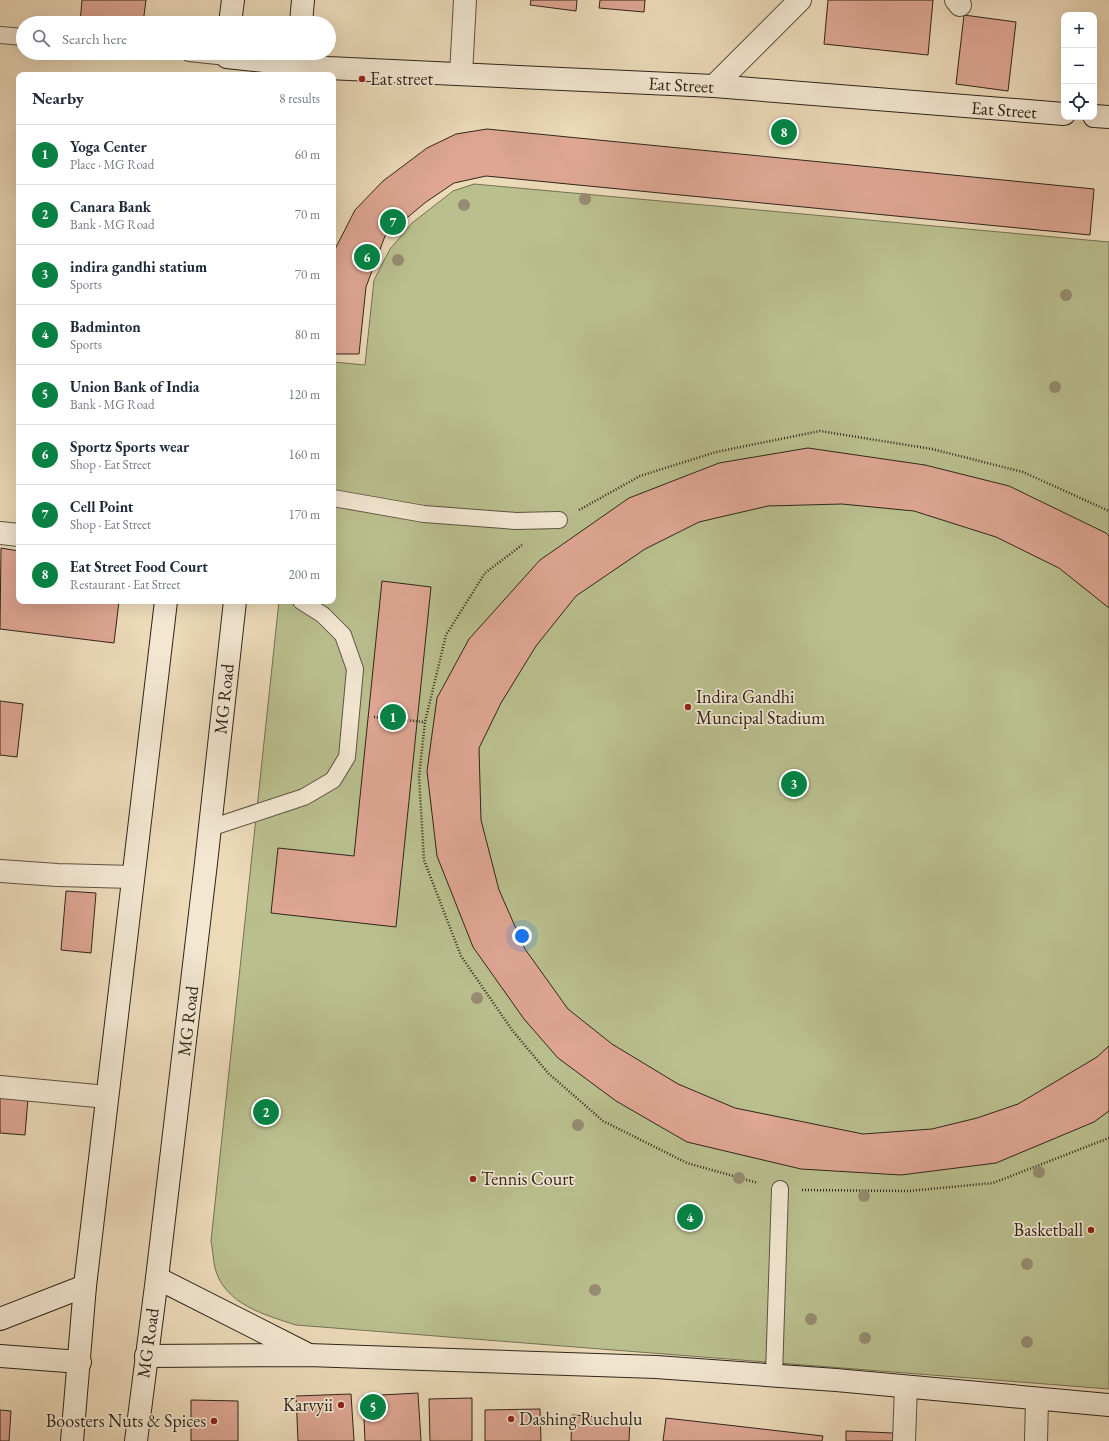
<!DOCTYPE html>
<html lang="en">
<head>
<meta charset="utf-8">
<style>
	body { margin:0; font-family:"EB Garamond",serif; background:#f2f2f3; color:#1f2937 }
	.controls { position:absolute; right:12px; top:12px; display:grid; overflow:hidden; border-radius:8px; box-shadow:0 4px 16px #0002 }
	.controls button { width:36px; height:36px; display:grid; place-items:center; padding:0; border:0; border-bottom:1px solid #e0e1e3; background:#fff; color:#1f2937; font:20px sans-serif }
	.you { position:absolute; left:522px; top:936px; width:14px; height:14px; margin:-10px; border:3px solid #fff; border-radius:50%; background:#1a73e8; box-shadow:0 0 0 6px #1a73e833 }
	.badge { display:grid; place-items:center; width:26px; height:26px; border-radius:50%; background:#0b8043; color:#fff; font-size:13px; font-weight:700 }
	.pin { position:absolute; translate:-50% -50%; border:2px solid #fff; box-shadow:0 1px 4px #0006 }
	.list { margin:0; padding:0; list-style:none }
	h2 { display:flex; justify-content:space-between; align-items:center; height:52px; margin:0; padding:0 16px; font-size:17px }
	h2 small { font-size:13px; font-weight:400; color:#747a83 }
	.list li { display:grid; grid-template-columns:26px 1fr auto; gap:12px; align-items:center; box-sizing:border-box; height:60px; padding:0 16px; border-top:1px solid #e0e1e3 }
	.list b { display:block; font-size:15px; white-space:nowrap }
	.list p { margin:0; font-size:13px; white-space:nowrap; color:#747a83 }
	.list em { font-size:13px; font-style:normal; color:#747a83 }
	.icon { flex:none; width:22px; height:22px; fill:none; stroke:currentColor; stroke-width:2; stroke-linecap:round; stroke-linejoin:round }
	.map { position:relative; flex:none; width:1109px; height:1441px; overflow:hidden }
	.search { position:absolute; background:#fff; box-shadow:0 4px 16px #0002; left:16px; top:16px; width:320px; height:44px; display:flex; align-items:center; gap:10px; box-sizing:border-box; padding:0 14px; border-radius:22px; color:#747a83; font-size:15px }
	.panel { position:absolute; background:#fff; box-shadow:0 4px 16px #0002; left:16px; top:72px; width:320px; height:532px; border-radius:8px }
	.map>svg:first-child { display:block }
</style>
</head>
<body>
<div class="map">
<svg width="1109" height="1441" viewBox="0 0 1109 1441">
	<rect width="100%" height="100%" fill="#ecdab9"/>
	<filter id="stains"><feTurbulence type="fractalNoise" baseFrequency=".005" numOctaves="4"/><feColorMatrix values="0 0 0 0 .2 0 0 0 0 .09 0 0 0 0 .02 0 0 0 .5 -.17"/></filter>
	<radialGradient id="worn" r=".72"><stop offset=".6" stop-color="#630" stop-opacity="0"/><stop offset="1" stop-color="#630" stop-opacity=".3"/></radialGradient>
	<path fill="#babf8e" stroke="#747254" d="M 474,184 L 1109,242 L 1109,1389 L 296,1325 C 265,1315 224,1304 215,1268 C 213,1260 213,1250 211,1241 L 279,601 L 333,601 L 333,362 L 365,365 L 374,280 L 390,249 L 412,223 L 453,191 Z"/>
	<g fill="#dea693" stroke="#2f261b">
		<polygon points="82,0 146,0 143,23 80,23"/>
		<polygon points="531,0 577,0 576,11 530,5"/>
		<polygon points="600,0 645,0 644,12 599,8"/>
		<polygon points="828,0 933,0 928,55 824,44"/>
		<polygon points="964,15 1016,22 1008,91 956,84"/>
		<polygon points="487,129 1094,189 1090,235 486,176 454,183 426,202 385,236 366,287 359,354 333,354 333,253 355,210 383,181 427,148 456,134"/>
		<polygon points="808,448 925,465 1009,486 1106,533 1109,536 1109,608 1059,568 996,537 914,511 842,504 768,506 699,522 645,549 576,596 536,646 501,703 479,748 481,820 499,890 525,949 568,1009 612,1044 678,1084 735,1108 863,1134 932,1129 977,1118 1018,1104 1097,1057 1109,1046 1109,1111 1094,1122 996,1163 901,1175 801,1169 687,1142 616,1101 558,1058 524,1019 473,947 437,856 427,771 437,698 469,639 540,560 629,498 719,463"/>
		<polygon points="1,548 19,551 19,601 119,601 114,643 0,629"/>
		<polygon points="382,581 431,587 396,927 271,913 278,848 354,856"/>
		<polygon points="0,701 23,704 17,757 0,755"/>
		<polygon points="66,891 96,893 91,953 61,950"/>
		<polygon points="0,1095 28,1098 25,1135 0,1133"/>
		<polygon points="418,1393 421,1441 365,1441 363,1396"/>
		<polygon points="351,1394 354,1441 298,1441 296,1396"/>
		<polygon points="472,1398 472,1441 430,1441 429,1399"/>
		<polygon points="191,1400 238,1401 238,1441 191,1441"/>
		<polygon points="540,1409 541,1441 485,1441 485,1410"/>
		<polygon points="0,1410 11,1411 9,1441 0,1441"/>
		<polygon points="572,1415 630,1419 629,1441 571,1441"/>
		<polygon points="666,1418 823,1436 822,1441 663,1441"/>
		<polygon points="846,1431 893,1433 893,1441 846,1441"/>
	</g>
	<g fill="none" stroke-linecap="round" stroke-linejoin="round">
		<defs>
			<g id="lane">
				<polyline points="0,35 23,37"/>
				<polyline points="189,53 227,57"/>
				<polyline points="333,498 424,514 516,521 559,520"/>
				<polyline points="210,828 304,797 333,780 347,757 355,669 343,635 323,615 301,601"/>
				<polyline points="774,1375 780,1189"/>
			</g>
			<g id="street">
				<polyline points="956,0 960,5"/>
				<polyline points="461,74 465,0"/>
				<polyline points="714,86 800,0"/>
				<polyline points="0,533 19,535"/>
				<polyline points="0,871 57,875 133,877"/>
				<polyline points="0,1087 107,1097"/>
				<polyline points="904,1441 906,1387"/>
				<polyline points="1036,1441 1037,1399"/>
			</g>
			<g id="secondary">
				<polyline points="230,23 233,0"/>
				<polyline points="301,23 303,0"/>
				<polyline points="227,57 328,68 714,86 1064,114"/>
				<polyline points="1094,116 1109,117"/>
				<polyline points="157,1278 305,1353"/>
				<polyline points="0,1319 85,1286"/>
				<polyline points="0,1356 80,1362"/>
				<polyline points="146,1356 308,1355 656,1367 836,1380 1109,1405"/>
				<polyline points="72,1441 85,1286 166,601"/>
				<polyline points="136,1441 157,1278 206,863 235,601"/>
			</g>
		</defs>
		<use href="#lane" stroke="#5e5342" stroke-width="18"/>
		<use href="#street" stroke="#5e5342" stroke-width="24"/>
		<use href="#secondary" stroke="#2f261b" stroke-width="24"/>
		<g stroke="#2f261b" stroke-width="2.5" stroke-dasharray="1 2" stroke-linecap="butt">
			<polyline points="579,510 640,476 716,452 820,431 932,449 1023,472 1109,511"/>
			<polyline points="522,545 485,573 446,635 425,722 419,776 424,860 461,956 512,1030 548,1073 603,1121 687,1163 758,1183"/>
			<polyline points="374,717 425,722"/>
			<polyline points="802,1190 909,1191 993,1183 1109,1138"/>
		</g>
		<use href="#lane" stroke="#f3e7d2" stroke-width="16"/>
		<use href="#street" stroke="#f3e7d2" stroke-width="22"/>
		<use href="#secondary" stroke="#f3e7d2" stroke-width="22"/>
	</g>
	<g fill="#978c72">
		<circle cx="585" cy="199" r="6"/>
		<circle cx="464" cy="205" r="6"/>
		<circle cx="398" cy="260" r="6"/>
		<circle cx="1066" cy="295" r="6"/>
		<circle cx="1055" cy="387" r="6"/>
		<circle cx="477" cy="998" r="6"/>
		<circle cx="578" cy="1125" r="6"/>
		<circle cx="1039" cy="1172" r="6"/>
		<circle cx="739" cy="1178" r="6"/>
		<circle cx="864" cy="1196" r="6"/>
		<circle cx="1027" cy="1264" r="6"/>
		<circle cx="595" cy="1290" r="6"/>
		<circle cx="811" cy="1319" r="6"/>
		<circle cx="865" cy="1338" r="6"/>
		<circle cx="1027" cy="1342" r="6"/>
	</g>
	<g fill="#8f2418" stroke="#f3e7d2" stroke-width="1.5">
		<circle cx="362" cy="79" r="4"/>
		<circle cx="688" cy="707" r="4"/>
		<circle cx="473" cy="1179" r="4"/>
		<circle cx="1091" cy="1230" r="4"/>
		<circle cx="341" cy="1405" r="4"/>
		<circle cx="511" cy="1419" r="4"/>
		<circle cx="214" cy="1421" r="4"/>
	</g>
	<g text-anchor="middle" stroke-width="3.5" stroke-linejoin="round" paint-order="stroke">
		<g font-size="18" fill="#2f261b" stroke="#f3e7d2" text-anchor="start">
			<text x="370" y="85">Eat street</text>
			<text x="696" y="703">Indira Gandhi<tspan x="696" dy="21">Muncipal Stadium</tspan></text>
			<text x="481" y="1185">Tennis Court</text>
			<text x="1083" y="1236" text-anchor="end">Basketball</text>
			<text x="333" y="1411" text-anchor="end">Karvyii</text>
			<text x="519" y="1425">Dashing Ruchulu</text>
			<text x="206" y="1427" text-anchor="end">Boosters Nuts &amp; Spices</text>
		</g>
		<g font-size="18" fill="#2f261b" stroke="#f3e7d2">
			<text transform="translate(681 85) rotate(3)" y="6">Eat Street</text>
			<text transform="translate(1004 110) rotate(4)" y="6">Eat Street</text>
			<text transform="translate(224 699) rotate(-84)" y="6">MG Road</text>
			<text transform="translate(188 1021) rotate(-83)" y="6">MG Road</text>
			<text transform="translate(148 1343) rotate(-82)" y="6">MG Road</text>
		</g>
	</g>
	<rect width="100%" height="100%" filter="url(#stains)"/>
	<rect width="100%" height="100%" fill="url(#worn)"/>
</svg>
<div class="controls">
<button>+</button>
<button>−</button>
<button><svg class="icon" aria-label="locate" viewBox="0 0 24 24"><circle cx="12" cy="12" r="6"/><path d="M12 2v4M12 18v4M2 12h4M18 12h4"/></svg></button>
</div>
<div class="you"></div>
<div class="pin badge" style="left:393px;top:717px">1</div>
<div class="pin badge" style="left:266px;top:1112px">2</div>
<div class="pin badge" style="left:794px;top:784px">3</div>
<div class="pin badge" style="left:690px;top:1217px">4</div>
<div class="pin badge" style="left:373px;top:1407px">5</div>
<div class="pin badge" style="left:367px;top:257px">6</div>
<div class="pin badge" style="left:393px;top:222px">7</div>
<div class="pin badge" style="left:784px;top:132px">8</div>
<div class="search"><svg class="icon" aria-label="search" viewBox="0 0 24 24"><circle cx="10" cy="10" r="6"/><path d="M15 15l6 6"/></svg>Search here</div>
<section class="panel">
<h2>Nearby<small>8 results</small></h2>
<ul class="list">
<li><span class="badge">1</span><div><b>Yoga Center</b><p>Place · MG Road</p></div><em>60 m</em></li>
<li><span class="badge">2</span><div><b>Canara Bank</b><p>Bank · MG Road</p></div><em>70 m</em></li>
<li><span class="badge">3</span><div><b>indira gandhi statium</b><p>Sports</p></div><em>70 m</em></li>
<li><span class="badge">4</span><div><b>Badminton</b><p>Sports</p></div><em>80 m</em></li>
<li><span class="badge">5</span><div><b>Union Bank of India</b><p>Bank · MG Road</p></div><em>120 m</em></li>
<li><span class="badge">6</span><div><b>Sportz Sports wear</b><p>Shop · Eat Street</p></div><em>160 m</em></li>
<li><span class="badge">7</span><div><b>Cell Point</b><p>Shop · Eat Street</p></div><em>170 m</em></li>
<li><span class="badge">8</span><div><b>Eat Street Food Court</b><p>Restaurant · Eat Street</p></div><em>200 m</em></li>
</ul>
</section>
</div>
</body>
</html>
